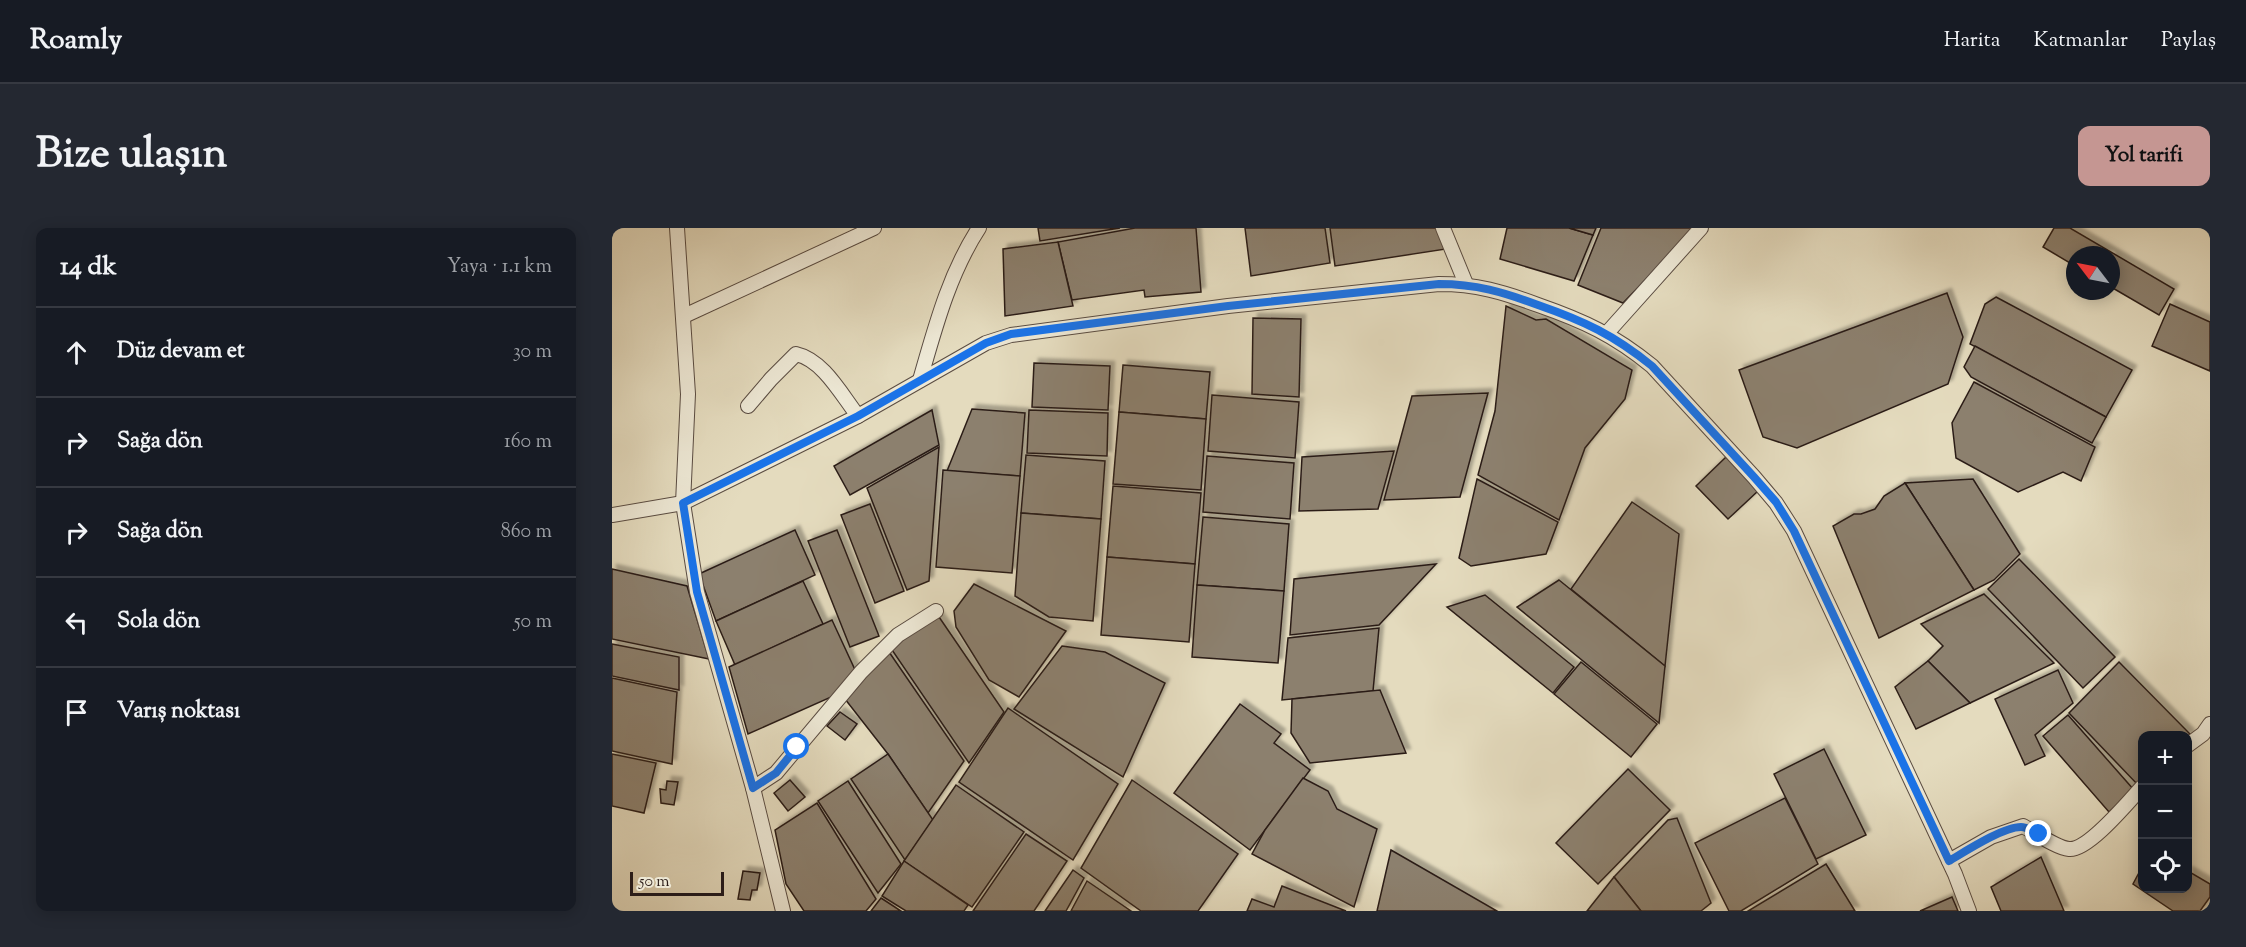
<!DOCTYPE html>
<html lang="tr">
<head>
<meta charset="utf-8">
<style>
	body { margin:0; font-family:"Sorts Mill Goudy",serif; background:#242831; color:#f1f3f6 }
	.controls { position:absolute; right:18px; bottom:18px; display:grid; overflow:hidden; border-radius:12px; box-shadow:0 3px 15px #0003 }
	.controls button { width:54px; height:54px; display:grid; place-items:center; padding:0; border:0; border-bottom:2px solid #363941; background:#171b24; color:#f1f3f6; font:30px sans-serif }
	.compass { position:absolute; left:1454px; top:18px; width:54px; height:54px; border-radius:50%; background:#171b24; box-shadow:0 3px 15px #0003; rotate:302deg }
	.scale { position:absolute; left:18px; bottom:15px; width:94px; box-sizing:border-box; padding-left:6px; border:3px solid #2c1d18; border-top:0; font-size:16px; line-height:21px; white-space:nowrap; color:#2c1d18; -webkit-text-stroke:4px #ede8d5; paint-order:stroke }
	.stop { position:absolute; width:18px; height:18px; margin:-14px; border:4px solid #1a73e8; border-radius:50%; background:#fff }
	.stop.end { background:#1a73e8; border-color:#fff; box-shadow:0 2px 6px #0008 }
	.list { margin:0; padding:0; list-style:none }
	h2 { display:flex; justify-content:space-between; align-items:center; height:78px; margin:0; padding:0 24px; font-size:26px }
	h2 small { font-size:20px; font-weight:400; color:#9ea1a6 }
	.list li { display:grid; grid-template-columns:39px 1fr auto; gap:18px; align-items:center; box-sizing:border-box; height:90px; padding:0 24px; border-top:2px solid #363941 }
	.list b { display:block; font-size:22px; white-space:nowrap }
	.list em { font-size:20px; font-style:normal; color:#9ea1a6 }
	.icon { flex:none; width:33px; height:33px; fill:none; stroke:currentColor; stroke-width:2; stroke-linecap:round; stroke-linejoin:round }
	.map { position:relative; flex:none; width:1598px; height:683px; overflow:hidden; border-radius:12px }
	header { display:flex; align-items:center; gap:36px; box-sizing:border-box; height:84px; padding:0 30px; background:#171b24; border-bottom:2px solid #363941 }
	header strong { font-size:28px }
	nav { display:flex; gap:33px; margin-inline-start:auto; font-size:21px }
	.intro { display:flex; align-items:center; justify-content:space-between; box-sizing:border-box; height:144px; padding:0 36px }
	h1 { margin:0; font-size:42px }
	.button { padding:15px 27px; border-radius:12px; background:#c59692; color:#111; font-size:21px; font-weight:700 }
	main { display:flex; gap:36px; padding:0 36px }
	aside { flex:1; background:#171b24; border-radius:12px; box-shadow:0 3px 15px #0003 }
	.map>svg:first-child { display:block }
</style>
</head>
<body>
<header>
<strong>Roamly</strong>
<nav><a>Harita</a><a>Katmanlar</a><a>Paylaş</a></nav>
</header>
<div class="intro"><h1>Bize ulaşın</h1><a class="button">Yol tarifi</a></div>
<main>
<aside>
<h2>14 dk<small>Yaya · 1.1 km</small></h2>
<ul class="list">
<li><svg class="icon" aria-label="ahead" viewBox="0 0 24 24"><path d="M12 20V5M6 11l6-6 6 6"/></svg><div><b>Düz devam et</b></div><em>30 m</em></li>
<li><svg class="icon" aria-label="right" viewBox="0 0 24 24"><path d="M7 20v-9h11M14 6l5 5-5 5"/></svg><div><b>Sağa dön</b></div><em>160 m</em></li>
<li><svg class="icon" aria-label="right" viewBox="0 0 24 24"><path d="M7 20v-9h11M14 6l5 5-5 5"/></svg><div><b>Sağa dön</b></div><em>860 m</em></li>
<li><svg class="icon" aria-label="left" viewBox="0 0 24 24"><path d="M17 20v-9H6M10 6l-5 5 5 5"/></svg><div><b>Sola dön</b></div><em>50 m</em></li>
<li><svg class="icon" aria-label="arrive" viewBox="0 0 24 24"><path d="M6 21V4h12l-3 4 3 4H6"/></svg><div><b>Varış noktası</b></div></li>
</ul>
</aside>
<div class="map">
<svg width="1598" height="683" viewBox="0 0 1598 683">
	<defs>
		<filter id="shadow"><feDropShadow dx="4.5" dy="-4.5" stdDeviation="1.5" flood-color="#0004"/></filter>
	</defs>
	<rect width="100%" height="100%" fill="#e4dbbe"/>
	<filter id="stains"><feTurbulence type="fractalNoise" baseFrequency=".00333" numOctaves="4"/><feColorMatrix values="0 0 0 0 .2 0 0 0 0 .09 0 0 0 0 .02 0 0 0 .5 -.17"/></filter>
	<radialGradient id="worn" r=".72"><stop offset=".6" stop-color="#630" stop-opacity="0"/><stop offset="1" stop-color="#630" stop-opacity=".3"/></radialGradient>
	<g fill="#8c806e" stroke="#2c1d18" stroke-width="1.5" filter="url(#shadow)">
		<polygon points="426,0 508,0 428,13"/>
		<polygon points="523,0 584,0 589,64 533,69 532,62 460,72 446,14"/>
		<polygon points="633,0 713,0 718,35 639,48"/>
		<polygon points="718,0 824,0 834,21 723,38"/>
		<polygon points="895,0 957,0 981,7 962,53 888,31"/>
		<polygon points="957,0 984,0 981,7"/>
		<polygon points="989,0 1084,0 1011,75 966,57"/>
		<polygon points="1442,0 1458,0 1562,61 1547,87 1499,59 1499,27 1463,27 1463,38 1431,19"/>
		<polygon points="446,14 461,78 393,88 391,21"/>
		<polygon points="1335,65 1351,109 1336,156 1185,220 1151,209 1127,142"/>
		<polygon points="1384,69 1520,142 1494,189 1358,116 1373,76"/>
		<polygon points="1558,76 1598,94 1598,143 1540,118"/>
		<polygon points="894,78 924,92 934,91 1020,142 1013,171 973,220 947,292 866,247 883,183"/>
		<polygon points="641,90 689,91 687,169 640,166"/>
		<polygon points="1363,118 1494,189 1480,215 1359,149 1352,139"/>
		<polygon points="422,135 498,138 496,182 420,179"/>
		<polygon points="511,137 598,144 594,191 507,184"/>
		<polygon points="1362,154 1483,219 1469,253 1451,244 1406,264 1344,230 1340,195"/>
		<polygon points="876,165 848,269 772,272 800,168"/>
		<polygon points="600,167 687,174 683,230 596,223"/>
		<polygon points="360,181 413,185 408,248 335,243"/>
		<polygon points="320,182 327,217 238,267 222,238"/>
		<polygon points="417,182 496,185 495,228 415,225"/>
		<polygon points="507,184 594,191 589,262 501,256"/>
		<polygon points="327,219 317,353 295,362 255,260"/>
		<polygon points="782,223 766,281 687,283 690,229"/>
		<polygon points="414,227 493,233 489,291 409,285"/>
		<polygon points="595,228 682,235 678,291 591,284"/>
		<polygon points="1114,229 1146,263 1116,291 1084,258"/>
		<polygon points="331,242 408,248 400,345 324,339"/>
		<polygon points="865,251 946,294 934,326 859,338 847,330"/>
		<polygon points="1361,251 1408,326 1382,352 1362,362 1293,255"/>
		<polygon points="1293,255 1362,362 1267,410 1221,298 1242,286 1249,286 1263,281 1272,268"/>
		<polygon points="501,258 589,265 583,336 495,329"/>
		<polygon points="1020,274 1067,306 1053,438 959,361"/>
		<polygon points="258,276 292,363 263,375 229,287"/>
		<polygon points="409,285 489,291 481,393 437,389 403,368"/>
		<polygon points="591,289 677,296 672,363 585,357"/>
		<polygon points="183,302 203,347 104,393 87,346"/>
		<polygon points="225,302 267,408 238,419 196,313"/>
		<polygon points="495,329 583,336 577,414 489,407"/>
		<polygon points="1407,331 1503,429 1471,460 1376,361"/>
		<polygon points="824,336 767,397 678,407 682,351"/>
		<polygon points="0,341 75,358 97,431 0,411"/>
		<polygon points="947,352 1053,438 1047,495 905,379"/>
		<polygon points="191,353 211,396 123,437 104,393"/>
		<polygon points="362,356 454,403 407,469 377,452 344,399 342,383"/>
		<polygon points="585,357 672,363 666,435 580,429"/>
		<polygon points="1372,366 1442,435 1358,475 1316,433 1331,418 1309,396"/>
		<polygon points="873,367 962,439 941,465 835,379"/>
		<polygon points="325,386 392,484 357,535 278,419"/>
		<polygon points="220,392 244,444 226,466 136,506 117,439"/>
		<polygon points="767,400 761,463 670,472 676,410"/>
		<polygon points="0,416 67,429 67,462 0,448"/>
		<polygon points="450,418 493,424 553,455 511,549 402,481"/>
		<polygon points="275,421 352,533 316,585 276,526 233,471"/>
		<polygon points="1316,433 1358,475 1304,501 1283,459"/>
		<polygon points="969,434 1045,496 1019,529 942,466"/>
		<polygon points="1507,434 1578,506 1576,509 1530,508 1530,553 1526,557 1457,485"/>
		<polygon points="1446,442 1461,475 1423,507 1433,528 1413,537 1383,471"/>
		<polygon points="0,450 65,464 60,536 0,523"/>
		<polygon points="768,462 794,525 698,535 679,505 680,471"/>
		<polygon points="628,476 669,506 662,515 698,542 638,622 562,565"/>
		<polygon points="396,480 506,556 461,632 347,554"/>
		<polygon points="228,484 245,496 233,512 215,498"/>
		<polygon points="1456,487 1522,562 1497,584 1431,508"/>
		<polygon points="1212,521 1254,607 1204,631 1162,546"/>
		<polygon points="0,526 44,535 32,585 0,578"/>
		<polygon points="276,526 321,592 293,632 239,551"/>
		<polygon points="1016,541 1058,582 986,656 944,615"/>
		<polygon points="691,550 716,563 725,581 765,601 742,679 640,626 653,602"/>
		<polygon points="178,552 193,569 176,583 162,565"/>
		<polygon points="520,552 626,626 586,683 529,683 469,640"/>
		<polygon points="55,553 66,554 62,577 49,575 48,561 54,562"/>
		<polygon points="236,553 289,636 266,665 206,573"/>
		<polygon points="344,557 412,604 360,679 292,633"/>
		<polygon points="1173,570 1206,636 1129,683 1117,683 1083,615"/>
		<polygon points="205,575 264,671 254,683 192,683 174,656 163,602"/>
		<polygon points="1065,590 1099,675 1089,683 1029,683 1002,649 1056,592"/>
		<polygon points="414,606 455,633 422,683 361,683"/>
		<polygon points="779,622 885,683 765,683"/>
		<polygon points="1429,629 1452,683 1389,683 1379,659"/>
		<polygon points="292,633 356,677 352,683 294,683 270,668"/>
		<polygon points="1214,636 1243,683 1136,683"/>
		<polygon points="1530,639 1530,660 1576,660 1576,643 1598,656 1598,669 1588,683 1561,683 1521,656"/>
		<polygon points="461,642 472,650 454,683 433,683"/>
		<polygon points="131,643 148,645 145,662 140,662 138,672 126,671"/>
		<polygon points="1002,649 1029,683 975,683"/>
		<polygon points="475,653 519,683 459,683"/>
		<polygon points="670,658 734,683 635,683 640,671 662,679"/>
		<polygon points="1340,669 1346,683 1308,683"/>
		<polygon points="269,670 289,683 259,683"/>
	</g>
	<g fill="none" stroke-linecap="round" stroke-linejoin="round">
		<defs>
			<g id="minor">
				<polyline points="65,0 76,166 71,275 85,364 141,560 171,683"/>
				<polyline points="831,0 854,56"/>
				<polyline points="72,88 262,0"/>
				<polyline points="995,105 1089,0"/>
				<path d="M 308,152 C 323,100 337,46 367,0"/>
				<path d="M 136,178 L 159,151 L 184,126 C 211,132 229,166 246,188"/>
				<path d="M 0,287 L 71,275 L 246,188 L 374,115 L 399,107 L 616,78 L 827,56 C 864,56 891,64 926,77 C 972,93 1002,107 1040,138 L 1142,249 L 1164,275 L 1182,303 L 1343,646 L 1357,683"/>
				<polyline points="1576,517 1591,506 1598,496"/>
				<polyline points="141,560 164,545 249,444 286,407 324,383"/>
				<path d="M 1337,633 L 1379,609 L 1411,598 C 1422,604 1445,620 1457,621 C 1476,623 1517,573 1530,559"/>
			</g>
		</defs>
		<use href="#minor" stroke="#5a4c42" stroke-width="16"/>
		<use href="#minor" stroke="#ede8d5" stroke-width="14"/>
	</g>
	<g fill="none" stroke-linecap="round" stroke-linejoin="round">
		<path stroke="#1a73e8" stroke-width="8" d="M 185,519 L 164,545 L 141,560 L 85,364 L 71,275 L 246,188 L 374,115 L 399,106 L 616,78 L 827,56 C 864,56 891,64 926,77 C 972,93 1002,107 1040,138 L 1142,249 L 1164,274 L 1182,303 L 1337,633 C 1354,623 1391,599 1409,599 C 1415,599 1422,604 1427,606"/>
	</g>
	<rect width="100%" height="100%" filter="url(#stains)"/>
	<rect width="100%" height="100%" fill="url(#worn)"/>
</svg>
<div class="controls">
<button>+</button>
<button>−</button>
<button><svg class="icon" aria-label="locate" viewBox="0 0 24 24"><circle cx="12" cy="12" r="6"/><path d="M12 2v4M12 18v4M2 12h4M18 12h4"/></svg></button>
</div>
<svg class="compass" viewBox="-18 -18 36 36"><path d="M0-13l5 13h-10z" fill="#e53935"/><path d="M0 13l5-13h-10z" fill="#9ea1a6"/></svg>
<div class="scale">50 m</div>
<div class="stop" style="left:185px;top:519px"></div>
<div class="stop end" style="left:1427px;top:606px"></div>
</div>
</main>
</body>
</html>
